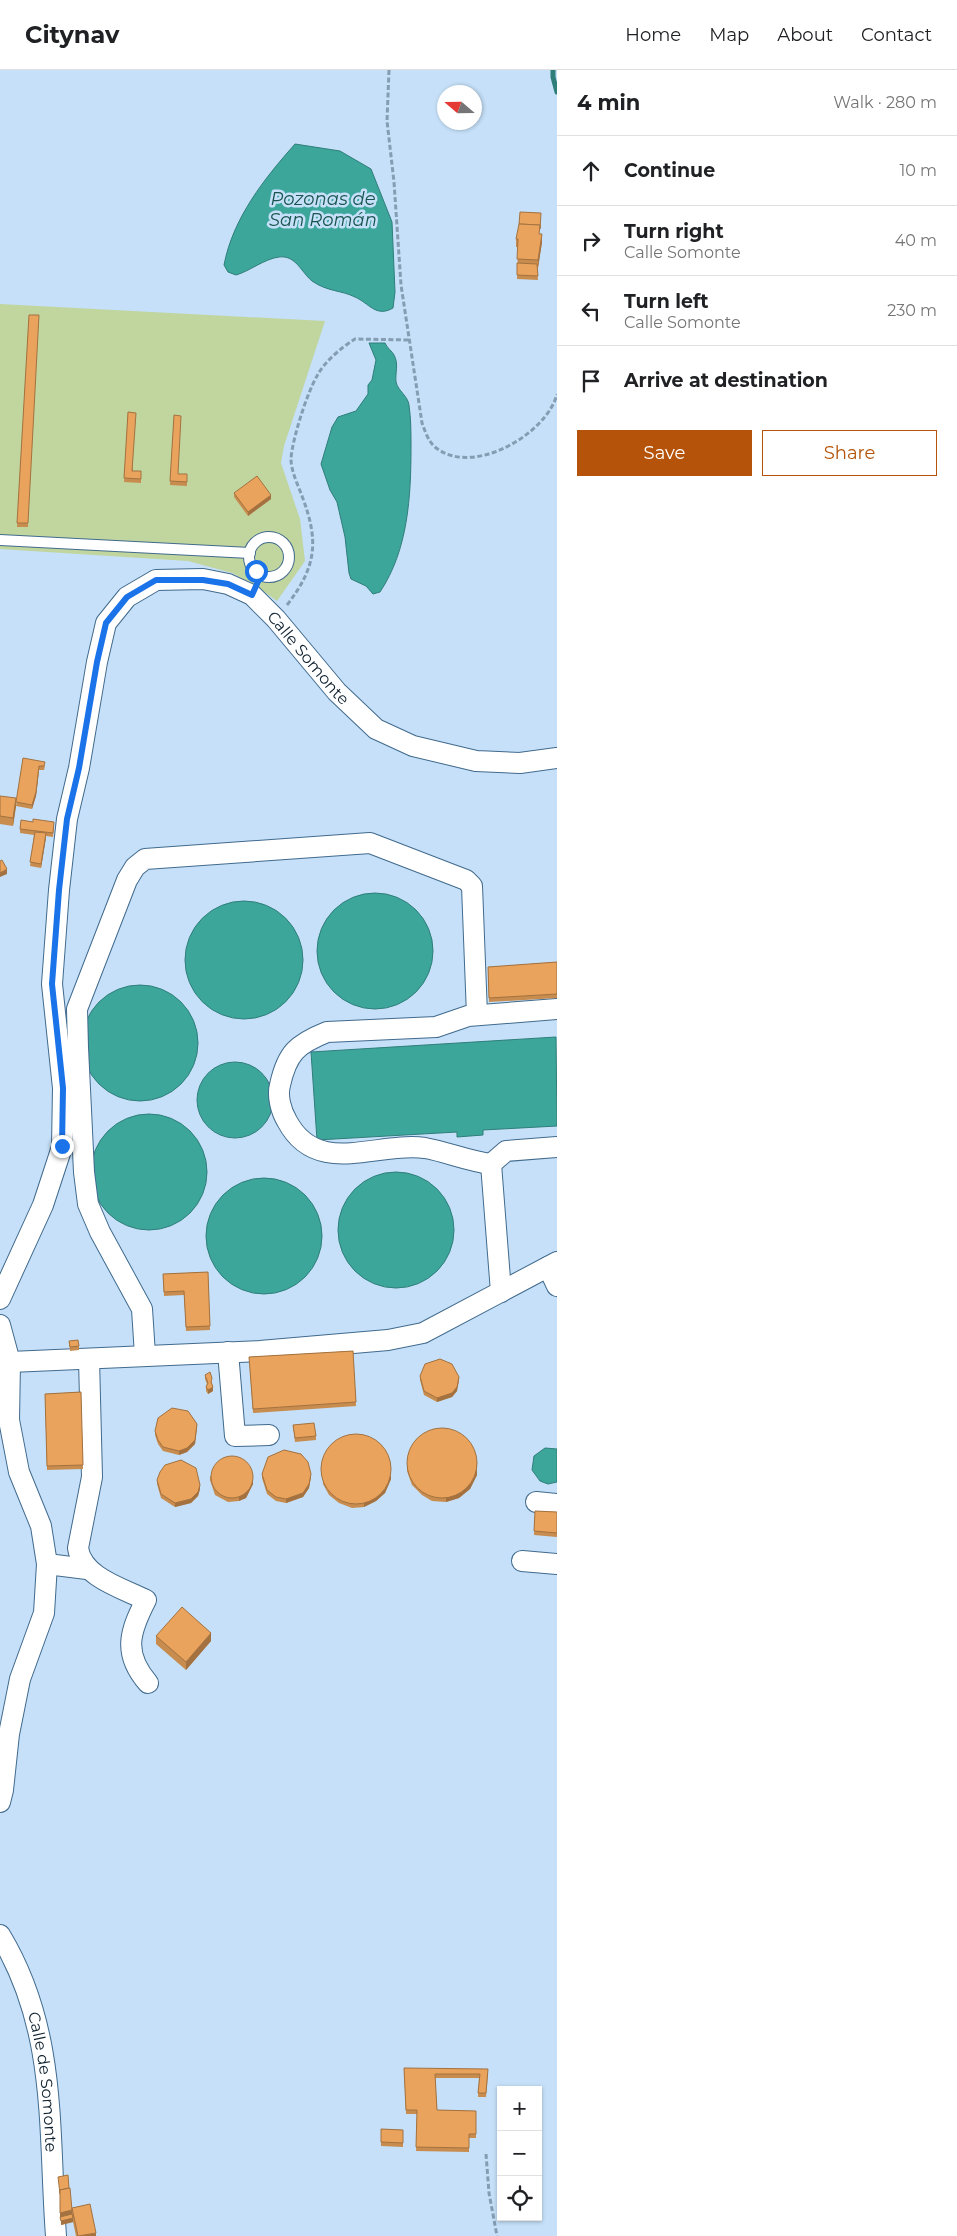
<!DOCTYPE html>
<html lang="en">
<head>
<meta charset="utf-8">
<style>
	body { margin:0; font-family:Montserrat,sans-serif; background:#f6f6f6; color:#202124 }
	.controls { position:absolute; right:15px; bottom:15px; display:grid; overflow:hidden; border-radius:0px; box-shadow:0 1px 4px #0004 }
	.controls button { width:45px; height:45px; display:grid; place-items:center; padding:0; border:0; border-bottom:1px solid #e0e0e0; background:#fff; color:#202124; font:25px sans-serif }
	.compass { position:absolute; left:437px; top:15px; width:45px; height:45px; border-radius:50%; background:#fff; box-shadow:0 1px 4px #0004; rotate:290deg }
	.stop { position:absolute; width:15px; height:15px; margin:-11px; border:4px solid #1a73e8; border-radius:50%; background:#fff }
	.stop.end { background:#1a73e8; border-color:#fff; box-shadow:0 1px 5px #0008 }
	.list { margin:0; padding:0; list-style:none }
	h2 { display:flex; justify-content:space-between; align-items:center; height:65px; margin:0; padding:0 20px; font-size:21px }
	h2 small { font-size:16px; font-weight:400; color:#757577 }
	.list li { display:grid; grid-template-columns:32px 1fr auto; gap:15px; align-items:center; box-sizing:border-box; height:70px; padding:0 20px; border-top:1px solid #e0e0e0 }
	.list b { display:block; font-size:19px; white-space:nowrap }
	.list p { margin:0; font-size:16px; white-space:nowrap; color:#757577 }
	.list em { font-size:16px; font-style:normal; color:#757577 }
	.actions { display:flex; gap:10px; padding:15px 20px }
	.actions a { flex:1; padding:11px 0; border:1px solid #b45309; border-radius:0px; text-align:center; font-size:18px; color:#b45309 }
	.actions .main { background:#b45309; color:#fff }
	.icon { flex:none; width:28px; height:28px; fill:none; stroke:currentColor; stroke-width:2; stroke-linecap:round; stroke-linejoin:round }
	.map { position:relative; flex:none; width:557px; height:2166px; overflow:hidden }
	header { display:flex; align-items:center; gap:30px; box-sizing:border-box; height:70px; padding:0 25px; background:#fff; border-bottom:1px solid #e0e0e0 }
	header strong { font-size:24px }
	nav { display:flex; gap:28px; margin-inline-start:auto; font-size:18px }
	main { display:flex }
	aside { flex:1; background:#fff }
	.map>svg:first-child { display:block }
</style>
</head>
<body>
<header>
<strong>Citynav</strong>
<nav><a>Home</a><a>Map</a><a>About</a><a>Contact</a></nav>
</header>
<main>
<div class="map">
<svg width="557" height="2166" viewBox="0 0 557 2166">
	<rect width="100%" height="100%" fill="#c5e0f8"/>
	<polygon fill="#c1d59f" points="0,234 325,251 284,376 281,393 300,449 305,491 277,531 256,516 232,503 188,491 0,479"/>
	<g fill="#3da69a" stroke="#2f7e7a">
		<path d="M 295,74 L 340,81 L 371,99 L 392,152 L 395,222 L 393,238 C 376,248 369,233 355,227 C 341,220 328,222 312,211 C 301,202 296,185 279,187 C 264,189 250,201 236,205 L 228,202 L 224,195 C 233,148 264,109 295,74 Z"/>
		<path d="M 369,273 L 385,273 C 387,278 392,281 394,285 C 399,294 395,303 396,312 C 398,321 408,326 409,335 C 411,349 411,363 411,377 C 411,427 408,480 380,522 L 373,524 L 366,516 L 351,509 L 349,503 L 345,467 L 337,432 L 330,420 L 321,394 L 332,357 L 338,347 L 356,341 L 368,324 L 368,315 L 372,310 L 376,290 Z"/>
		<circle cx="375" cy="881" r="58"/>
		<circle cx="244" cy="890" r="59"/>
		<circle cx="140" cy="973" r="58"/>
		<polygon points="556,967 557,1056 483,1060 483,1065 457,1067 457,1062 317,1070 311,982"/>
		<circle cx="235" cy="1030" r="38"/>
		<circle cx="149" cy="1102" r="58"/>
		<circle cx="396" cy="1160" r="58"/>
		<circle cx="264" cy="1166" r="58"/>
		<polygon points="545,1378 557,1379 557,1412 548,1414 540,1411 532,1400 534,1386"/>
	</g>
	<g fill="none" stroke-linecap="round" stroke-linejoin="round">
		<polyline stroke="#2f7e7a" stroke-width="5" points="553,0 553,7 557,22"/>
		<defs>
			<g id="lane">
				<circle cx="269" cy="487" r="20"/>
				<polyline points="0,470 250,483"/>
			</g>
			<g id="street">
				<path d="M 557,939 L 468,946 L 436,957 L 327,962 C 297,974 287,983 280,1015 C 277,1026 281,1041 287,1051 C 317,1108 377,1071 425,1078 C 447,1082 468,1091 491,1094 L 506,1081 L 557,1077"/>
				<polyline points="491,1094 501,1222"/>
				<polyline points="548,1197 557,1216"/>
				<path id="s1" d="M 0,1229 L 43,1135 L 62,1077 L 63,1018 L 52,914 L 59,820 L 67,749 L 79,698 L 97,592 L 106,553 L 127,527 L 156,510 L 203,509 L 228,514 L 252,525 L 276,549 L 337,622 L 376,659 L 413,676 L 476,691 L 520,693 L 557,688"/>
				<polyline points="0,1255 10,1292 9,1350 19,1402 41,1456 47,1494 44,1543 20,1609 9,1664 3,1720 0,1732"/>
				<polyline points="228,1282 235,1366 269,1365"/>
				<polyline points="145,1285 142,1239 100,1162 88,1134 84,1102 78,978 77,939 127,810 135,797 145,789 370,773 466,810 472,816 477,945"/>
				<path d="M 89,1289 L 92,1407 L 78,1478 C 82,1507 122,1518 146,1530 C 130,1561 122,1583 148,1613"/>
				<polyline points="10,1292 260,1281 388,1270 423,1263 557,1192"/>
				<polyline points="536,1432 557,1434"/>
				<polyline points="522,1491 557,1494"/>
				<polyline points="47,1494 87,1499"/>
				<path id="s2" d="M 0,1865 C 58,1961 48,2060 56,2166"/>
			</g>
		</defs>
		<use href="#lane" stroke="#416a8d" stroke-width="12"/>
		<use href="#street" stroke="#416a8d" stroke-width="22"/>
		<g stroke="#859db2" stroke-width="3" stroke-dasharray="5 2.5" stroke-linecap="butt">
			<path d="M 389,0 L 387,51 L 394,112 L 401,215 L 422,353 C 425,361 428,371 435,377 C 472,408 547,364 557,324"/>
			<path d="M 287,535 C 317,496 319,471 302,426 C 298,415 291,401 291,389 C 292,370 307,323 317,306 C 324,292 342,277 355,269 L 410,270"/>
			<polyline points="486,2084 489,2123 497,2166"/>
		</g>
		<use href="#lane" stroke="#fff" stroke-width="10"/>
		<use href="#street" stroke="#fff" stroke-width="20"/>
	</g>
	<g fill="#c88c4f">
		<polygon points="540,164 542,172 538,198 537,198 538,210 517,209 518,177 516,177 516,169"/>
		<polygon points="29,245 28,457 17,457"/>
		<polygon points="128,342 133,401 141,401 141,413 124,412"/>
		<polygon points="174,345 178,404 187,404 187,416 170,415"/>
		<polygon points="234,423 271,429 248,446 234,427"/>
		<polygon points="23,688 45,696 44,700 39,700 36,726 32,739 16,736"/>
		<polygon points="0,726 16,736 13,756 0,754"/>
		<polygon points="54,756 53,767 46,766 41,798 30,796 34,765 20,763 20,759"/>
		<polygon points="557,892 557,928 489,932 488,897"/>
		<polygon points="208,1202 210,1260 186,1261 184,1225 164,1226 163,1204"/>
		<polygon points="69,1271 79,1276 79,1280 70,1281"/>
		<polygon points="353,1281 356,1336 253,1343 249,1287"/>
		<polygon points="205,1305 212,1312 212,1314 213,1321 208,1324 206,1321 206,1317 207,1314 205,1309"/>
		<polygon points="420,1306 459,1311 457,1321 452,1327 437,1332 424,1325 420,1310"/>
		<polygon points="81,1322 83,1399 47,1400 45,1324"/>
		<polygon points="293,1355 316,1366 316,1370 295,1372"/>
		<polygon points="197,1358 195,1374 187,1382 179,1385 163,1381 158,1374 155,1365 155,1361"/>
		<polygon points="322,1393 391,1409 385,1423 376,1431 364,1437 352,1438 339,1433 329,1425 323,1414"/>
		<polygon points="407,1396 477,1405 470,1419 459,1428 446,1432 432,1431 422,1425 412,1415 407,1401"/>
		<polygon points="262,1404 311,1408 309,1418 303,1427 286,1433 276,1431 267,1424 262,1408"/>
		<polygon points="210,1406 253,1414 246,1428 239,1431 228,1432 215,1425 210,1410"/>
		<polygon points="157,1410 200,1419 198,1426 191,1433 175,1437 161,1428 157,1414"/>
		<polygon points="535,1441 557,1442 557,1467 534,1465"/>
		<polygon points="156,1566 211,1571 186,1600 156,1574"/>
		<polygon points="404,1998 488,2003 486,2027 478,2027 479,2008 435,2008 437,2040 476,2041 476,2068 469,2068 469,2082 416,2081 417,2044 406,2044"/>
		<polygon points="381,2059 403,2060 403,2077 381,2076"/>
		<polygon points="60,2128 72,2144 72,2138 96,2166 76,2166 73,2152 61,2155"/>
	</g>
	<g fill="#a37240">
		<polygon points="542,164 542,172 538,198 538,190"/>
		<polygon points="271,425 271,429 248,446 248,442"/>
		<polygon points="39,700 36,726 32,739 32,735"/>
		<polygon points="16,728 16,736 13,756 13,748"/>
		<polygon points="46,763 46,768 41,798 41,794"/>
		<polygon points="7,799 7,804 0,807 0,803"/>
		<polygon points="459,1307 457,1321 452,1327 437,1332 437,1328"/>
		<polygon points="213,1317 213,1321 208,1324 208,1320"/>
		<polygon points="197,1354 195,1374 187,1382 179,1385 179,1381"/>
		<polygon points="477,1391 477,1405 470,1419 459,1428 446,1432 446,1428"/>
		<polygon points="311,1404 309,1418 303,1427 286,1433 286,1429"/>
		<polygon points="391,1405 391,1409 385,1423 376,1431 364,1437 364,1433"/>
		<polygon points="253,1410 253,1414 246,1428 239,1431 239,1427"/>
		<polygon points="200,1415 200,1419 198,1426 191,1433 175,1437 175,1433"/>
		<polygon points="211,1563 211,1571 186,1600 186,1592"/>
		<polygon points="72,2140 72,2148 60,2147 60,2151 60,2143"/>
		<polygon points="73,2148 73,2152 61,2155 61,2151"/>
		<polygon points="96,2163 96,2166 81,2166"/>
	</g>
	<g fill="#e9a35c" stroke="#a37240">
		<polygon points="520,142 541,143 540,159 540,155 519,154"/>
		<polygon points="519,154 540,155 539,164 542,164 538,190 517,189 518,169 516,169"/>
		<polygon points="517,193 537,194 538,206 517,205"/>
		<polygon points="29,245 39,245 28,453 17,453"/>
		<polygon points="128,342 136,343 132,401 141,401 141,409 124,408"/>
		<polygon points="174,345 181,346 178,404 187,404 187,412 170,411"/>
		<polygon points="257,406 271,425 248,442 234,423"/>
		<polygon points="23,688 45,692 44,696 39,696 36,722 32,735 16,732"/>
		<polygon points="0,726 16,728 13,748 0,746"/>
		<polygon points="33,749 54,752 53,763 20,759 21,750 33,752"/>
		<polygon points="35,762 46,763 41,794 30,792"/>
		<polygon points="2,790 7,799 0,803 0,791"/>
		<polygon points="557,892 557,924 489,928 488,897"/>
		<polygon points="208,1202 210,1256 186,1257 184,1221 164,1222 163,1204"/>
		<polygon points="78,1270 79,1276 70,1277 69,1271"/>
		<polygon points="353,1281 356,1332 253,1339 249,1287"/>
		<polygon points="440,1289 452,1294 459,1307 457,1317 452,1323 437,1328 424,1321 420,1306 425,1294"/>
		<polygon points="210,1302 212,1308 211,1312 213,1317 208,1320 206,1317 208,1313 205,1305"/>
		<polygon points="81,1322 83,1395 47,1396 45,1324"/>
		<polygon points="172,1338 188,1341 197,1354 195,1370 187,1378 179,1381 163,1377 158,1370 155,1361 158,1348"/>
		<polygon points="314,1353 316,1366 295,1368 293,1355"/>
		<circle cx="442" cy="1393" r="35"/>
		<circle cx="356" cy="1399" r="35"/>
		<polygon points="284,1380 301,1384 308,1392 311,1404 309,1414 303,1423 286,1429 276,1427 267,1420 262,1404 268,1387"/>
		<circle cx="232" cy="1407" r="21"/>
		<polygon points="181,1390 196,1398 200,1415 198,1422 191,1429 175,1433 161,1424 157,1410 160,1402 165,1395"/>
		<polygon points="535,1441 557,1442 557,1463 534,1461"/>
		<polygon points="182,1537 211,1563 186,1592 156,1566"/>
		<polygon points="404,1998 488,1999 486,2023 478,2023 480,2004 435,2004 437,2040 476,2041 476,2064 469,2064 469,2078 416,2077 417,2040 406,2040"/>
		<polygon points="381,2059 403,2060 403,2073 381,2072"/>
		<polygon points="68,2105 69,2118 60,2120 60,2124 58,2107"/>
		<polygon points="70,2118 72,2140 60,2143 60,2120"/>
		<polygon points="90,2134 96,2163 78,2166 72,2138"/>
		<polygon points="72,2144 73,2148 61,2151 60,2147"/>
	</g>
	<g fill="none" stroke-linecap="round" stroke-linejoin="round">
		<polyline stroke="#1a73e8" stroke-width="6" points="62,1076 63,1018 52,914 59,820 67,749 79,698 97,592 106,553 127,527 156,510 203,510 228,514 252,525 261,505 256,501"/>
	</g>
	<g text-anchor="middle" stroke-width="5" stroke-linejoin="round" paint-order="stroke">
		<g font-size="16" fill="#0e202e" stroke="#c5e0f8">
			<text dy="6" stroke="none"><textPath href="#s1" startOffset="944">Calle Somonte</textPath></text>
			<text dy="6" stroke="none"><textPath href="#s2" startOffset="155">Calle de Somonte</textPath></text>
		</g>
		<g font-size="18" font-style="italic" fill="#1a544e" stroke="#c5e0f8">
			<text x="323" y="135">Pozonas de<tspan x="323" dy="21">San Román</tspan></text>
		</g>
	</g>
</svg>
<div class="controls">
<button>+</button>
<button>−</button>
<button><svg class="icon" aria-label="locate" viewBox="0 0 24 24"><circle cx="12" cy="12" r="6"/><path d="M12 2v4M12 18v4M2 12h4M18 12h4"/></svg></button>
</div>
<svg class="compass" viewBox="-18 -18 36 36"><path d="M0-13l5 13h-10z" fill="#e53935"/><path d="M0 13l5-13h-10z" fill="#757577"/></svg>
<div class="stop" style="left:256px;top:501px"></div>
<div class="stop end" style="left:62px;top:1076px"></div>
</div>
<aside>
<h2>4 min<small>Walk · 280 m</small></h2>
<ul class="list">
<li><svg class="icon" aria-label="ahead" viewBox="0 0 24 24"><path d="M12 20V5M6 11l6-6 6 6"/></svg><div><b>Continue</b></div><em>10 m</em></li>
<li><svg class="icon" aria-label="right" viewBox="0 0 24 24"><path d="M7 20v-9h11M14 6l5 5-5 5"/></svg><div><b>Turn right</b><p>Calle Somonte</p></div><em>40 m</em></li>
<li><svg class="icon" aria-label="left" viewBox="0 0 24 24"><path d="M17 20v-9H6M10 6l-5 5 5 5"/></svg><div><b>Turn left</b><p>Calle Somonte</p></div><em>230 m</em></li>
<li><svg class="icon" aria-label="arrive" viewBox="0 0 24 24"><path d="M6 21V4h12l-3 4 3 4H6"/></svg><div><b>Arrive at destination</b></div></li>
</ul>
<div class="actions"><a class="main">Save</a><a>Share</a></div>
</aside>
</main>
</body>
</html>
